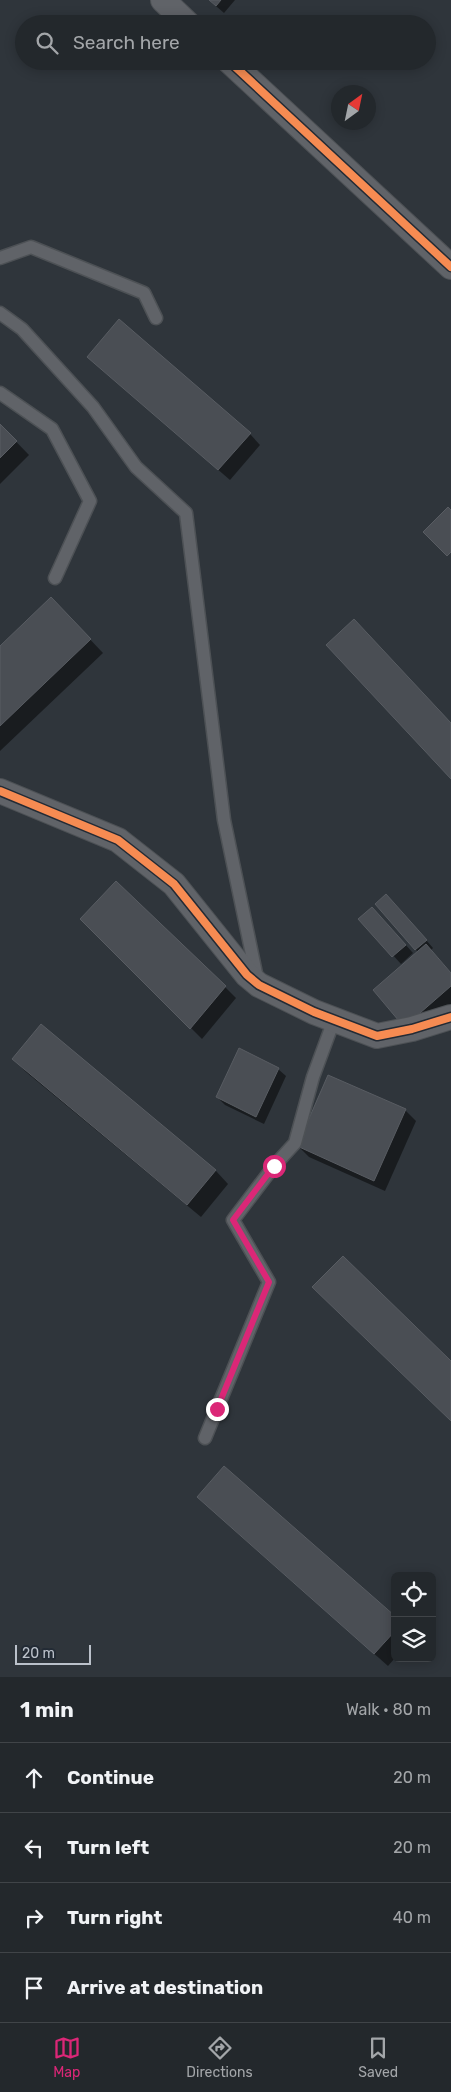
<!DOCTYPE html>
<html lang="en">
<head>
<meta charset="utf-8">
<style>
	body { margin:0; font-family:Rubik,sans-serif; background:#2f3438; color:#f1f3f6 }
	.controls { position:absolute; right:15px; bottom:15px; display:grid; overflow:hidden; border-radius:8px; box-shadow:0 2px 12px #0003 }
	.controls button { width:45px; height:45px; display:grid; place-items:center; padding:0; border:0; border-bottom:1px solid #404448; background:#23282c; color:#f1f3f6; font:25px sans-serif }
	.compass { position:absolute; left:331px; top:85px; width:45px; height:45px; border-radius:50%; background:#23282c; box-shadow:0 2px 12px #0003; rotate:33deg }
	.scale { position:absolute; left:15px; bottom:12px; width:76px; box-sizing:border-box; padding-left:5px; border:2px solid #bbc1ca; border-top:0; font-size:14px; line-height:18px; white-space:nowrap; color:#bbc1ca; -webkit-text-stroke:4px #232b35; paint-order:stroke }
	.stop { position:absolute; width:15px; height:15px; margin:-11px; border:4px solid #db2777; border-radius:50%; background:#fff }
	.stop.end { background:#db2777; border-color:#fff; box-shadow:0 1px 5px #0008 }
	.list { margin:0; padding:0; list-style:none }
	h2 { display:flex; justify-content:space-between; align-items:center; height:65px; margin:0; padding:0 20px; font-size:21px }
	h2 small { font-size:16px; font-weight:400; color:#a3a6a9 }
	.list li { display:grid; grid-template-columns:32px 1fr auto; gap:15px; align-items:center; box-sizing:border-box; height:70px; padding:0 20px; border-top:1px solid #404448 }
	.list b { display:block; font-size:19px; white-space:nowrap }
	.list em { font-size:16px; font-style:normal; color:#a3a6a9 }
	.icon { flex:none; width:28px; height:28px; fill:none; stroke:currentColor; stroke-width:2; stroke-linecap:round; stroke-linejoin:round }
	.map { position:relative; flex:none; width:451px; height:1677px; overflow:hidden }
	.search { position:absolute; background:#23282c; box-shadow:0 2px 12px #0003; left:15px; right:15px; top:15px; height:55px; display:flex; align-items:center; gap:12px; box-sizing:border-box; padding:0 18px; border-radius:28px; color:#a3a6a9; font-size:19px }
	.sheet { height:345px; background:#23282c }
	nav { display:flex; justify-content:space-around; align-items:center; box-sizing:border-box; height:70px; border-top:1px solid #404448; background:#23282c; font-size:14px; color:#a3a6a9 }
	nav a { display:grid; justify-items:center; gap:2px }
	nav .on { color:#db2777 }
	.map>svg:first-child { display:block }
</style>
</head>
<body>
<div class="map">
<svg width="451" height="1677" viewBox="0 0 451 1677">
	<rect width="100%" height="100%" fill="#2f353b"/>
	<g fill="#0007">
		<polygon points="209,0 235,0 224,13"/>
		<polygon points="99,367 250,434 260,445 230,480"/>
		<polygon points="0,425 29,455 0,484"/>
		<polygon points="64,612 103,653 0,751 0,648"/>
		<polygon points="394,903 433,948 431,950 451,973 451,1006 416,1037 418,952 376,905"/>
		<polygon points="380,916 413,953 401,964 360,919"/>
		<polygon points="82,919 225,987 236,998 202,1039"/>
		<polygon points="41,1026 216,1171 228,1184 201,1217 26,1072 14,1059"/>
		<polygon points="278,1069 286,1076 264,1124 225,1105 217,1097"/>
		<polygon points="405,1110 416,1121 385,1191 309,1157 298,1146"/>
		<polygon points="211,1509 395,1618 395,1658 388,1666"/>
	</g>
	<g fill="#4a4e54" stroke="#585c62">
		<polygon points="209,0 221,0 216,6"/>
		<polygon points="119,319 251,433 218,470 87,357"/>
		<polygon points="0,424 17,441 0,458"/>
		<polygon points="448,507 451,510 451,552 447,556 423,532"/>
		<polygon points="51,597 91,639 0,726 0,646"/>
		<polygon points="354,619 451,723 451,779 326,645"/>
		<polygon points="116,881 226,986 190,1029 80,919"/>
		<polygon points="386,894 427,940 415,950 375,904"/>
		<polygon points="372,907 406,945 392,957 358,919"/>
		<polygon points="426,944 451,973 451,986 404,1027 373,990"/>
		<polygon points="41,1024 216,1170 187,1205 12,1059"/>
		<polygon points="239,1048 279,1068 256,1117 216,1097"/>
		<polygon points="328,1075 406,1109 374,1181 297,1146"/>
		<polygon points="343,1256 451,1361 451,1421 312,1287"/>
		<polygon points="224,1466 395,1616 395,1631 374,1654 197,1497"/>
	</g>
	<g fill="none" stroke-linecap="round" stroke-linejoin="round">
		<defs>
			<g id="service">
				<polyline points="0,258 31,247 144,293 156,318"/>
				<polyline points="0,313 22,329 93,407 136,467 186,513 224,820 258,983"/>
				<polyline points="0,393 52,429 90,501 55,578"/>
				<polyline points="205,1438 269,1282 233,1220 274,1166 295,1143 313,1077 334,1020"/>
			</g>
			<g id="minor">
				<polyline points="163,0 188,24"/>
				<polyline points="229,61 451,267"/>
				<polyline points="0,791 118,840 174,884 247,975 259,985 314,1012 377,1036 412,1029 451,1017"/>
			</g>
		</defs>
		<use href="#service" stroke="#4d5155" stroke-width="15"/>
		<use href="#minor" stroke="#4d5155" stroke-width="26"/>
		<use href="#service" stroke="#606368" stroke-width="12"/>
		<use href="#minor" stroke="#606368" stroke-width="24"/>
		<defs>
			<g id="cycleway">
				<polyline points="229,61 451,267"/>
				<polyline points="0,791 118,840 174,884 247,975 259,985 314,1012 377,1036 412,1029 451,1017"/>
			</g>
		</defs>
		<use href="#cycleway" stroke="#232b35" stroke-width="11"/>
		<use href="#cycleway" stroke="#f68b52" stroke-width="8"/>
	</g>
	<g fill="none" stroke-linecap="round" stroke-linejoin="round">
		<polyline stroke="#db2777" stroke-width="6" points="217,1409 269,1282 233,1220 274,1166"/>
	</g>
</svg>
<div class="controls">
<button><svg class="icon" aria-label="locate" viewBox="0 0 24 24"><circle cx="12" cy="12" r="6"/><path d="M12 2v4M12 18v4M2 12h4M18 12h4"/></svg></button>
<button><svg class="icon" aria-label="layers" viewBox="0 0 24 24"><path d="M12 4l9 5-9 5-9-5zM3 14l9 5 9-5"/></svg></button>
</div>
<svg class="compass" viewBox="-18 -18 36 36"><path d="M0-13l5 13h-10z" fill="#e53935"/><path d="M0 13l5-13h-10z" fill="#a3a6a9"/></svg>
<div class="scale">20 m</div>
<div class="stop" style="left:274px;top:1166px"></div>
<div class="stop end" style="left:217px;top:1409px"></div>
<div class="search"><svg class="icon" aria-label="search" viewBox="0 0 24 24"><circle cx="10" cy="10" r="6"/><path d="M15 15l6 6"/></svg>Search here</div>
</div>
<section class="sheet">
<h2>1 min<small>Walk · 80 m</small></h2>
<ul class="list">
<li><svg class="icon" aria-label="ahead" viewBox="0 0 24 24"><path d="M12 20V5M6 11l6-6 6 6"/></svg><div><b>Continue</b></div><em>20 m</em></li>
<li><svg class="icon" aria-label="left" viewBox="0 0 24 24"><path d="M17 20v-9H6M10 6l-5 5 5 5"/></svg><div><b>Turn left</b></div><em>20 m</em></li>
<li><svg class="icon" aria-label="right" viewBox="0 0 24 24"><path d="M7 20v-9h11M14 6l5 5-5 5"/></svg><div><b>Turn right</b></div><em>40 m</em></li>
<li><svg class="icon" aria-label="arrive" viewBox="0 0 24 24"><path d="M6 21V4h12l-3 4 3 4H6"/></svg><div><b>Arrive at destination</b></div></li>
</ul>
</section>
<nav>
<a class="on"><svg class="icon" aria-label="map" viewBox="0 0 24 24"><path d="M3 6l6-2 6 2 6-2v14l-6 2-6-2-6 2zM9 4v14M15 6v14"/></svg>Map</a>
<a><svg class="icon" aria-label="directions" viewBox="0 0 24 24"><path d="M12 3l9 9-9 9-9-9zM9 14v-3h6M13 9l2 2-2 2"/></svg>Directions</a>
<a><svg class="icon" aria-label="saved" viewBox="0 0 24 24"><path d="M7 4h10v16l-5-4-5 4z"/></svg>Saved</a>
</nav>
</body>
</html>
